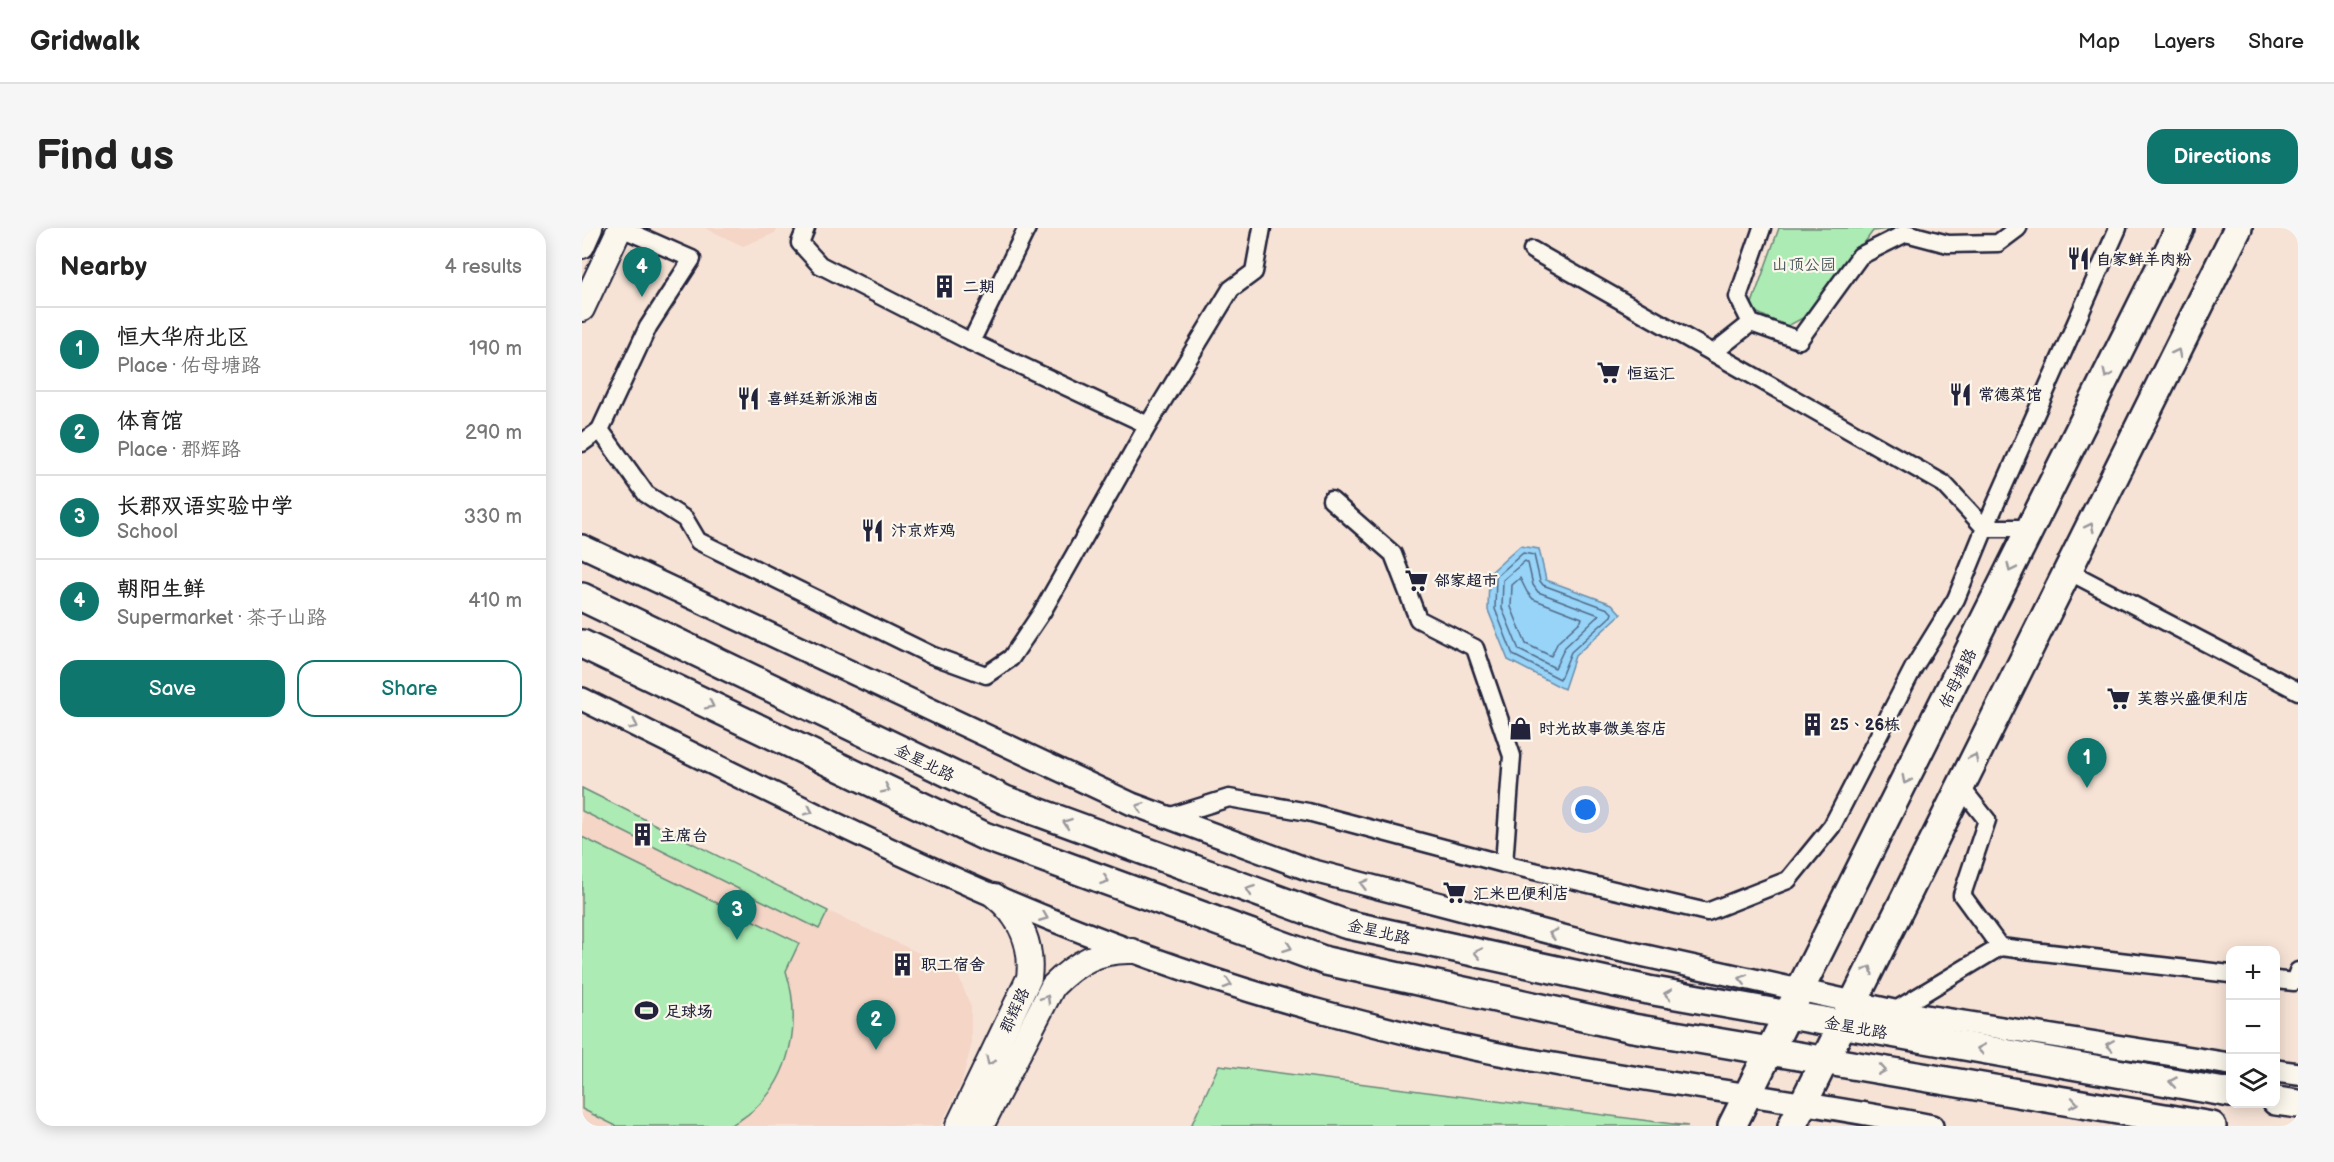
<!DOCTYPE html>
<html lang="en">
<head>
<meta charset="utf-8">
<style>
	body { margin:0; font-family:"Balsamiq Sans","LXGW WenKai TC",sans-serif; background:#f6f6f6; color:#222 }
	.controls { position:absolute; right:18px; bottom:18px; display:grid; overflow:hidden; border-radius:12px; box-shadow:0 3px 15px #0003 }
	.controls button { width:54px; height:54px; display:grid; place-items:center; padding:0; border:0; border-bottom:2px solid #e0e0e0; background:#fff; color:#222; font:30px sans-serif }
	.you { position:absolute; left:1004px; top:582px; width:21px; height:21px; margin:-15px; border:4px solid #fff; border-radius:50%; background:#1a73e8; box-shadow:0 0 0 9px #1a73e833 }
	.badge { display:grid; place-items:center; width:39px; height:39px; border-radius:50%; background:#0f766e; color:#fff; font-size:20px; font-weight:700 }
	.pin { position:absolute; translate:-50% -50px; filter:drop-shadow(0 2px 3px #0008) }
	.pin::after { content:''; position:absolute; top:32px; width:21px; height:18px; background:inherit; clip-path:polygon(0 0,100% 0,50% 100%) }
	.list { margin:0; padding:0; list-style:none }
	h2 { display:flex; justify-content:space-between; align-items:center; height:78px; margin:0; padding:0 24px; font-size:26px }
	h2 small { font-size:20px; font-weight:400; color:#767676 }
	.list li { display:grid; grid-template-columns:39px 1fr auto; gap:18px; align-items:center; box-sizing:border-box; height:84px; padding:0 24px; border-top:2px solid #e0e0e0 }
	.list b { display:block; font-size:22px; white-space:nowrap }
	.list p { margin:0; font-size:20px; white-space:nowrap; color:#767676 }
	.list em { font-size:20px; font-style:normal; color:#767676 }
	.actions { display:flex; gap:12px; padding:18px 24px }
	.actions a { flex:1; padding:14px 0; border:2px solid #0f766e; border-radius:18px; text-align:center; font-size:21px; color:#0f766e }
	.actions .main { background:#0f766e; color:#fff }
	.icon { flex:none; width:33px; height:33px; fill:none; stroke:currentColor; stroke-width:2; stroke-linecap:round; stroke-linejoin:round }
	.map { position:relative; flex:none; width:1716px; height:898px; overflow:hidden; border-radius:18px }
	header { display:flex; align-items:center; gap:36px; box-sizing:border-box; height:84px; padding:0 30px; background:#fff; border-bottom:2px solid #e0e0e0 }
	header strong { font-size:28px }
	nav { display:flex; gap:33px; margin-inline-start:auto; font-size:21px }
	.intro { display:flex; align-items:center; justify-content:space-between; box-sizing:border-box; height:144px; padding:0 36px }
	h1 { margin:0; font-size:42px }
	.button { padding:15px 27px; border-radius:18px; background:#0f766e; color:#fff; font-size:21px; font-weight:700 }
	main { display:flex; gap:36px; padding:0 36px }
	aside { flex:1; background:#fff; border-radius:18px; box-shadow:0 3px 15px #0003 }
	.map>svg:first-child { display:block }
</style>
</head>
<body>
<header>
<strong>Gridwalk</strong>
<nav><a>Map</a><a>Layers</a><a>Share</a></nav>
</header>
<div class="intro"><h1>Find us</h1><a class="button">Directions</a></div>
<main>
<aside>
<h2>Nearby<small>4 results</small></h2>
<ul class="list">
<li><span class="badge">1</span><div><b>恒大华府北区</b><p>Place · 佑母塘路</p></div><em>190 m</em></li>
<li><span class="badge">2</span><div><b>体育馆</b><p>Place · 郡辉路</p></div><em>290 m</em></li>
<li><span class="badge">3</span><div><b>长郡双语实验中学</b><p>School</p></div><em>330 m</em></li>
<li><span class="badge">4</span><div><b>朝阳生鲜</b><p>Supermarket · 茶子山路</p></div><em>410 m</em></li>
</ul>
<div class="actions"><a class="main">Save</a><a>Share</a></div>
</aside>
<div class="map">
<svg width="1716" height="898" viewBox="0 0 1716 898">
	<rect width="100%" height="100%" fill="#f7e3d6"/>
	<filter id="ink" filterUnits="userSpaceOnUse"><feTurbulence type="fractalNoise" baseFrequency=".0167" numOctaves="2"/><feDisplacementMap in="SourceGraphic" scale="12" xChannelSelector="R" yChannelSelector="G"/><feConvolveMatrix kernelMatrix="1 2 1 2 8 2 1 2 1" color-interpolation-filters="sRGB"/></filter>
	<g filter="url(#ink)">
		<g fill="#f4d5c6">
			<polygon points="123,0 196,0 193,5 161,18"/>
			<polygon points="0,560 246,683 374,742 389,779 389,819 379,856 358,898 0,898"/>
		</g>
		<g fill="#acebb3" stroke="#678677" stroke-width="1.5">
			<polygon points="1197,0 1315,0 1291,3 1232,84 1204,99 1168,81"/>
			<polygon points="0,560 246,683 237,701 0,583"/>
			<path d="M 0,609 L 217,715 L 204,743 C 222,801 206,869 147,898 L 34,898 L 0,881 Z"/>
			<polygon points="637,837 1106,898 609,898"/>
		</g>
		<polygon fill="#97d4f8" stroke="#688dac" stroke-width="1.5" points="938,318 957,321 964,352 1030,376 1039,386 993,428 982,461 926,432 906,382 907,346"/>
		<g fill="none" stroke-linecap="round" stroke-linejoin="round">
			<g stroke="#516987" stroke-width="1.5">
				<polygon points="941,325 952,327 958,353 961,357 1026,381 1030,385 1029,388 989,424 978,451 931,427 913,381 914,349"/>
				<polygon points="943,333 946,335 951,357 956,364 1017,387 983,419 973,440 937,422 920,380 921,352"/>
				<polygon points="938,350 945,364 951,371 1000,390 999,393 976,414 969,428 944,416 929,379 930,357"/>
			</g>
			<defs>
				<g id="minor">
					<polyline points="39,0 110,31 66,99 18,202 64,266 103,291 116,313 349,427 404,447 429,430 460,384 566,197"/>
					<polyline points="224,0 218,15 238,37 389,114 566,197 649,61 672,44 680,0"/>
					<polyline points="1180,0 1156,69 1169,95 1217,112 1278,28 1324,5 1366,16 1416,15 1436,0"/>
					<polyline points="389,114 445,0"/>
					<polyline points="1131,125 1169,95"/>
					<polyline points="0,215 18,202"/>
					<polyline points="749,272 811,326 836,391 893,420 930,528 922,636"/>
					<polyline points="1449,300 1403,300 1536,0"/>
					<polyline points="1486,343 1716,463"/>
					<polyline points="1378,558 1405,592 1380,667 1418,719"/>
					<polyline points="586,589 647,570 726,584 922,636 1125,684 1206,652 1250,598 1332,439 1374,371 1403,300 1362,256 950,22"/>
					<polyline points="1694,752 1712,754 1716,743"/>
					<polyline points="1312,783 1418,719 1648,746"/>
				</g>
				<g id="tertiary">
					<polyline points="0,318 550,576 728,642 1023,719 1312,783 1648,836"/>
					<path d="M 0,471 C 239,589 478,714 738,783 C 802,800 867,817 933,829 C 1071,855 1212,871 1350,898"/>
					<polyline points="1694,843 1716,846"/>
				</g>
				<g id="secondary">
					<polyline points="0,18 8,0"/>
					<polyline points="0,81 38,0"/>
					<path d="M 376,898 L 447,750 C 451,718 439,689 413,668"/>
					<path d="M 399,898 L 471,758 C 495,734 517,722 550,723"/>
				</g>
				<g id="primary">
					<polyline points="0,369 423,572 763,696 1066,762 1648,865"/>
					<polyline points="0,416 402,608 744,733 1051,800 1630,898"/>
					<polyline points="1694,873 1716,876"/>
					<polyline points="1150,898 1598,0"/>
					<polyline points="1210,898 1656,0"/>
				</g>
			</defs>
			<use href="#minor" stroke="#22223b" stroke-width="21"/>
			<use href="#tertiary" stroke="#22223b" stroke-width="26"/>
			<use href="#secondary" stroke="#22223b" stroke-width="28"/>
			<use href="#primary" stroke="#22223b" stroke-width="32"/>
			<use href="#minor" stroke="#fbf7ec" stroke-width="16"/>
			<use href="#tertiary" stroke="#fbf7ec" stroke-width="21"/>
			<use href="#secondary" stroke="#fbf7ec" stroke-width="24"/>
			<use href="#primary" stroke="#fbf7ec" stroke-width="27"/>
		</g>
		<defs><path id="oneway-chevron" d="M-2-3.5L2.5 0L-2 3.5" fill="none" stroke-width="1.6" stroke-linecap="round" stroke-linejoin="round" transform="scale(1.5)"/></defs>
		<g stroke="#99979c">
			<use href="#oneway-chevron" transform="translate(1595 125) rotate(-63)"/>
			<use href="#oneway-chevron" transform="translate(1525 146) rotate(116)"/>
			<use href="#oneway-chevron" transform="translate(1508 299) rotate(-63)"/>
			<use href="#oneway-chevron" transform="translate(1429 340) rotate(116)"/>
			<use href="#oneway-chevron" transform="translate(128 477) rotate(26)"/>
			<use href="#oneway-chevron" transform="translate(52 497) rotate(26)"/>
			<use href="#oneway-chevron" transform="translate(1392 530) rotate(-63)"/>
			<use href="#oneway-chevron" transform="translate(1324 552) rotate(117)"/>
			<use href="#oneway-chevron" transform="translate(304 561) rotate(26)"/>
			<use href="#oneway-chevron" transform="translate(558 579) rotate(-159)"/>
			<use href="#oneway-chevron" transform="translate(227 583) rotate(26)"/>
			<use href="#oneway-chevron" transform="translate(485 595) rotate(-160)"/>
			<use href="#oneway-chevron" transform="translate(523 652) rotate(20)"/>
			<use href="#oneway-chevron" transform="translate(782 656) rotate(-165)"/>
			<use href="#oneway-chevron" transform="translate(668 662) rotate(-160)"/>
			<use href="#oneway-chevron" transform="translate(462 689) rotate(22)"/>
			<use href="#oneway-chevron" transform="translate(971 706) rotate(-165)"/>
			<use href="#oneway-chevron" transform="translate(706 719) rotate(20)"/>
			<use href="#oneway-chevron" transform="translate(896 725) rotate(-168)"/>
			<use href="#oneway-chevron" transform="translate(1287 742) rotate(-64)"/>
			<use href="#oneway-chevron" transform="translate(1161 751) rotate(-167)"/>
			<use href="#oneway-chevron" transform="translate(646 756) rotate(18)"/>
			<use href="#oneway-chevron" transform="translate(1086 766) rotate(-170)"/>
			<use href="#oneway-chevron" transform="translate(464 771) rotate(-60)"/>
			<use href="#oneway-chevron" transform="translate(1528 817) rotate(-171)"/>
			<use href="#oneway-chevron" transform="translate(1399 821) rotate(-170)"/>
			<use href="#oneway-chevron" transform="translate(408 833) rotate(116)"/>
			<use href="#oneway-chevron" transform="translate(1300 842) rotate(10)"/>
			<use href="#oneway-chevron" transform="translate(1591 854) rotate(-170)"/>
			<use href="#oneway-chevron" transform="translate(1492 875) rotate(10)"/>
		</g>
	</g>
	<defs>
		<symbol id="restaurant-bare" viewBox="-9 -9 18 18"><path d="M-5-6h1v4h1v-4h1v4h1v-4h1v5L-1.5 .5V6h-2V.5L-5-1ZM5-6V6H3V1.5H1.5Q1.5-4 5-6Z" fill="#22223b" stroke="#fbf7ec" stroke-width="2.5" paint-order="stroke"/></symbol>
		<symbol id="building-bare" viewBox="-9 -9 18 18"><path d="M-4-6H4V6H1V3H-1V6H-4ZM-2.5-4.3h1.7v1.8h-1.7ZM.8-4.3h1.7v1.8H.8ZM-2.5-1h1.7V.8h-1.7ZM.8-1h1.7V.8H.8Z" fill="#22223b" stroke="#fbf7ec" stroke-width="2.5" paint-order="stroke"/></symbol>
		<symbol id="supermarket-bare" viewBox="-9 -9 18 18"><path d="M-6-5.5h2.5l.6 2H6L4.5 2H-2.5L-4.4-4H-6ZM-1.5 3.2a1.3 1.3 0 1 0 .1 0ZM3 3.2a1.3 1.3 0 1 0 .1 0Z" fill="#22223b" stroke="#fbf7ec" stroke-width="2.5" paint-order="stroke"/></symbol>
		<symbol id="shop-bare" viewBox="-9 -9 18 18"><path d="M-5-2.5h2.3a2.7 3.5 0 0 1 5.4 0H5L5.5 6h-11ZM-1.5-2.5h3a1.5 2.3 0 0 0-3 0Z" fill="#22223b" stroke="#fbf7ec" stroke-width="2.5" paint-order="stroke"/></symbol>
		<symbol id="stadium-bare" viewBox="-9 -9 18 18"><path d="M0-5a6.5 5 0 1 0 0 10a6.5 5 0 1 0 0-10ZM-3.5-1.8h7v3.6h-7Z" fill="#22223b" stroke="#fbf7ec" stroke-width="2.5" paint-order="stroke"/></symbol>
	</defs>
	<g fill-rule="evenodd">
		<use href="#restaurant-bare" x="1480" y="14" width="33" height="33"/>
		<use href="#building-bare" x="346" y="42" width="33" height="33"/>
		<use href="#supermarket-bare" x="1010" y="128" width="33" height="33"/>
		<use href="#restaurant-bare" x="1362" y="150" width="33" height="33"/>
		<use href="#restaurant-bare" x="150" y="154" width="33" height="33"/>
		<use href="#restaurant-bare" x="274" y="286" width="33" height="33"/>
		<use href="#supermarket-bare" x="818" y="336" width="33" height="33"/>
		<use href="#supermarket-bare" x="1520" y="454" width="33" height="33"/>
		<use href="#building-bare" x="1214" y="480" width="33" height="33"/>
		<use href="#shop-bare" x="922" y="484" width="33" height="33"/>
		<use href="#building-bare" x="44" y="590" width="33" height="33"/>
		<use href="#supermarket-bare" x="856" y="648" width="33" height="33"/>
		<use href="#building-bare" x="304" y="720" width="33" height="33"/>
		<use href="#stadium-bare" x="48" y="766" width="33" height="33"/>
	</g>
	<g text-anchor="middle" stroke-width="4.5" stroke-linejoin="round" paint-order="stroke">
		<g font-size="16" font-weight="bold" fill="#22223b" stroke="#fbf7ec" text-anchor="start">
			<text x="1514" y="37">自家鲜羊肉粉</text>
			<text x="381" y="64">二期</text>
			<text x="1045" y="151">恒运汇</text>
			<text x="1396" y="172">常德菜馆</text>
			<text x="185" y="176">喜鲜廷新派湘卤</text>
			<text x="309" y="308">汴京炸鸡</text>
			<text x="852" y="358">邻家超市</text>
			<text x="1555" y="476">芙蓉兴盛便利店</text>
			<text x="1248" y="502">25、26栋</text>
			<text x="957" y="506">时光故事微美容店</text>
			<text x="78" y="613">主席台</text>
			<text x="891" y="671">汇米巴便利店</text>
			<text x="339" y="742">职工宿舍</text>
			<text x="83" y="789">足球场</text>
		</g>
		<g font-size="16" fill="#445459" stroke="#fbf7ec">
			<text x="1222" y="42">山顶公园</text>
		</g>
		<g font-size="16" fill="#22223b" stroke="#fbf7ec">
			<text transform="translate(1375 450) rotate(-64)" y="6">佑母塘路</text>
			<text transform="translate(343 534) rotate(26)" y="6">金星北路</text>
			<text transform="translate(797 703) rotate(13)" y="6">金星北路</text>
			<text transform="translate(432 782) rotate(-65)" y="6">郡辉路</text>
			<text transform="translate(1274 799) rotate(10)" y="6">金星北路</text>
		</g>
	</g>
</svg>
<div class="controls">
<button>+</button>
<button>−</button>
<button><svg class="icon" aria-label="layers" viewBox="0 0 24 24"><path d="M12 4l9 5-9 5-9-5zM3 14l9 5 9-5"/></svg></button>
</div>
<div class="you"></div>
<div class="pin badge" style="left:1505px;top:560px">1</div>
<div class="pin badge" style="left:294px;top:822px">2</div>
<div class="pin badge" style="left:155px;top:712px">3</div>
<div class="pin badge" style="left:60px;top:69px">4</div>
</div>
</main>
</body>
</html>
